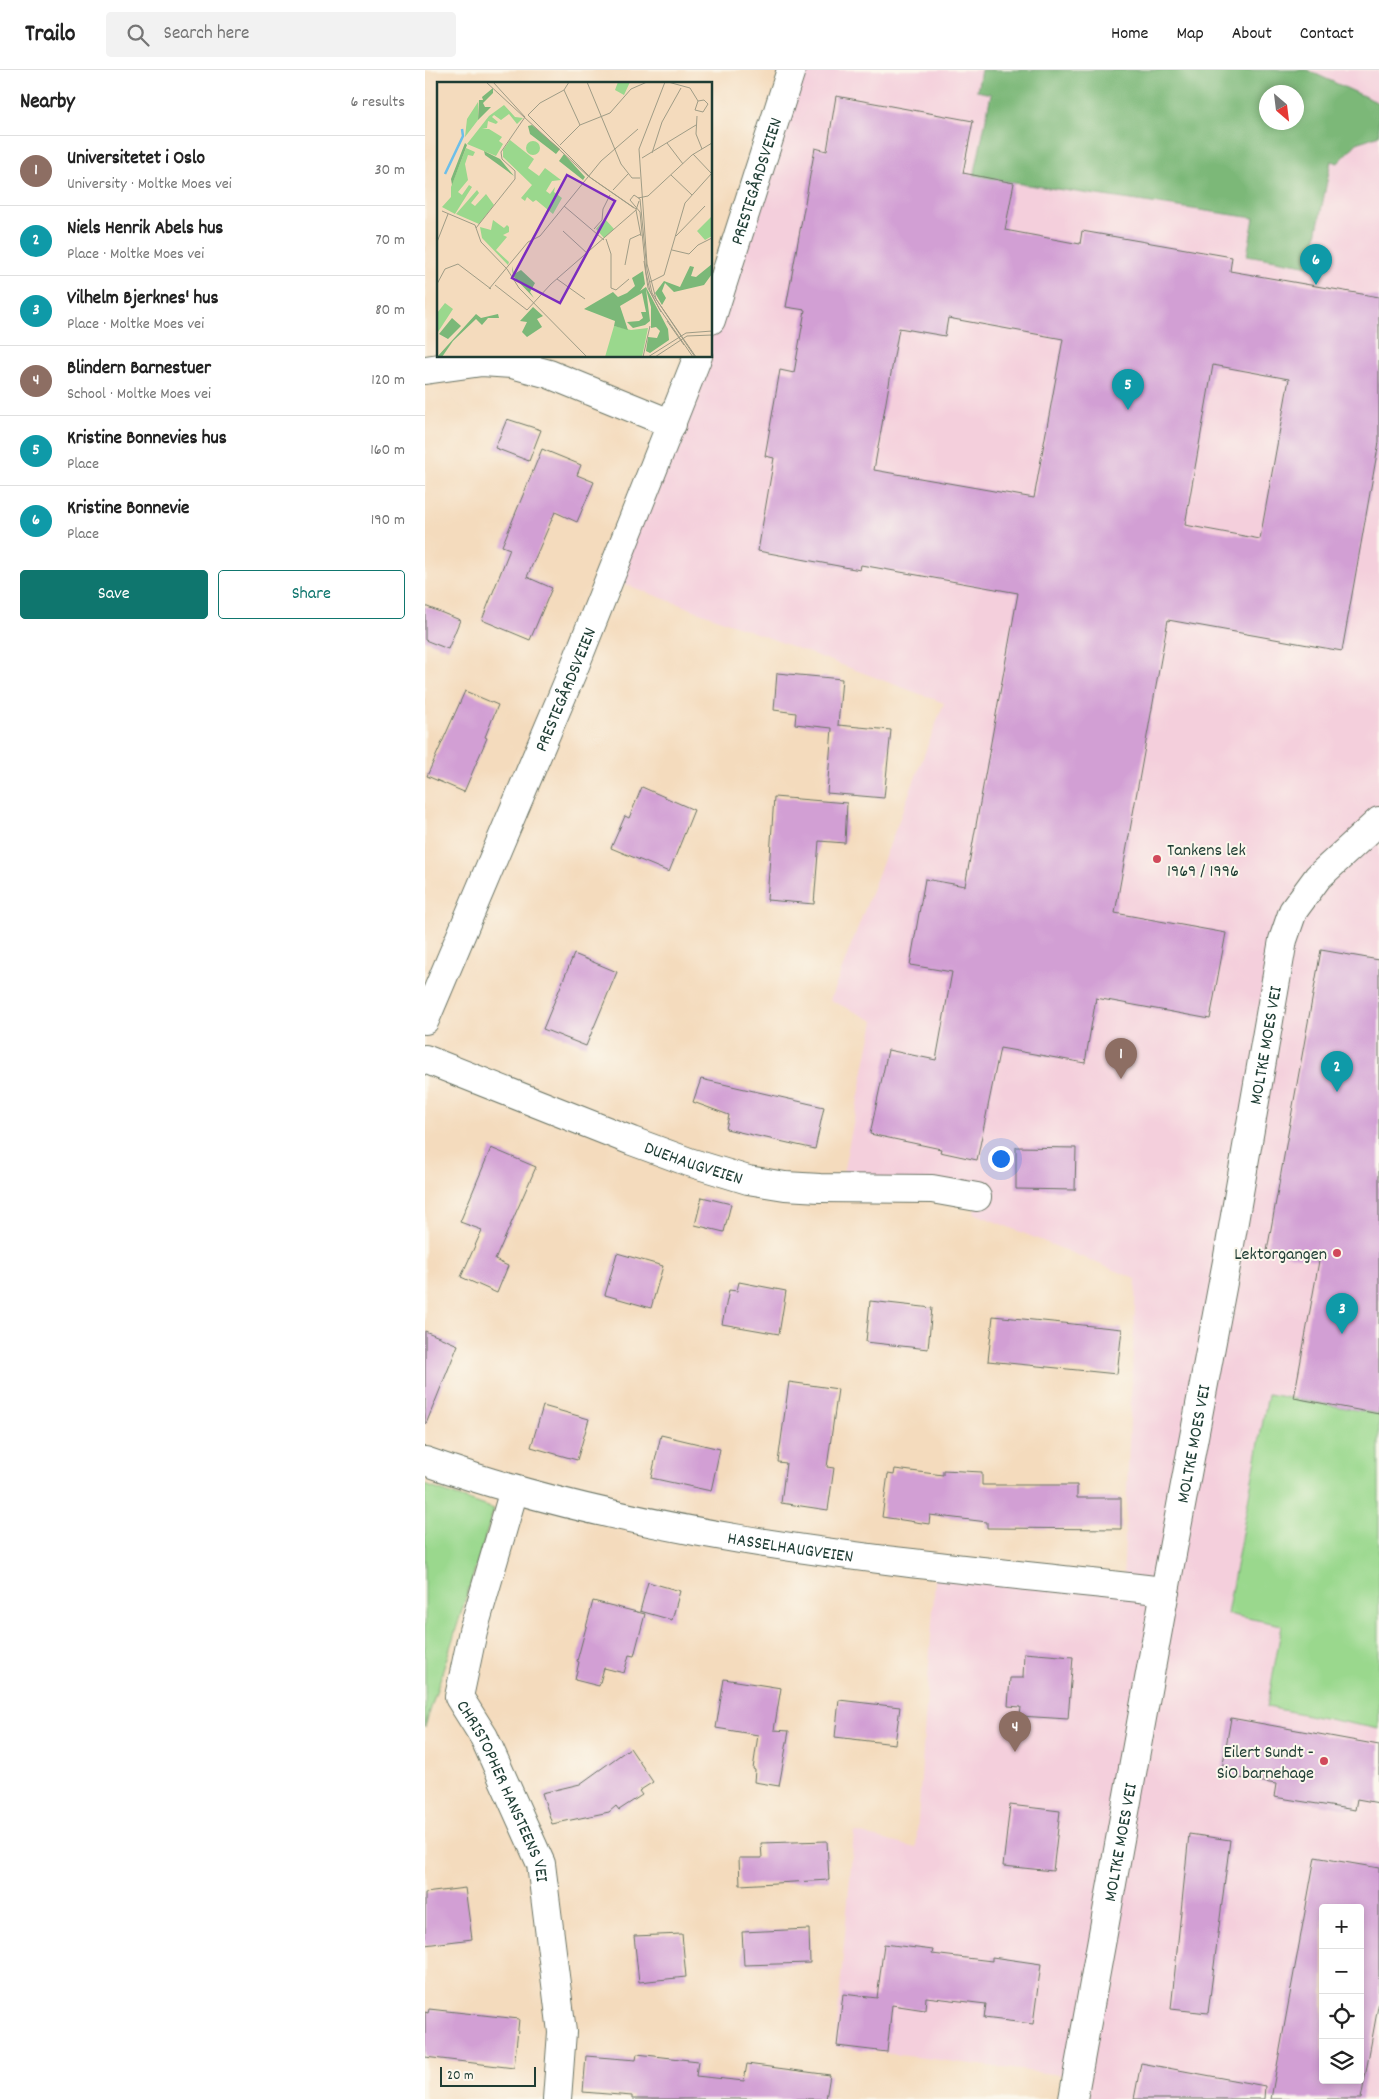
<!DOCTYPE html>
<html lang="en">
<head>
<meta charset="utf-8">
<style>
	body { margin:0; font-family:Dekko,sans-serif; background:#f2f2f2; color:#222 }
	.controls { position:absolute; right:15px; bottom:15px; display:grid; overflow:hidden; border-radius:5px; box-shadow:0 2px 8px #0003 }
	.controls button { width:45px; height:45px; display:grid; place-items:center; padding:0; border:0; border-bottom:1px solid #e0e0e0; background:#fff; color:#222; font:25px sans-serif }
	.compass { position:absolute; left:834px; top:15px; width:45px; height:45px; border-radius:50%; background:#fff; box-shadow:0 2px 8px #0003; rotate:152deg }
	.scale { position:absolute; left:15px; bottom:12px; width:96px; box-sizing:border-box; padding-left:5px; border:2px solid #1f3d34; border-top:0; font-size:14px; line-height:18px; white-space:nowrap; color:#1f3d34; -webkit-text-stroke:4px #fbf7ec; paint-order:stroke }
	.you { position:absolute; left:575px; top:1088px; width:18px; height:18px; margin:-12px; border:4px solid #fff; border-radius:50%; background:#1a73e8; box-shadow:0 0 0 8px #1a73e833 }
	.badge { display:grid; place-items:center; width:32px; height:32px; border-radius:50%; background:#0f766e; color:#fff; font-size:16px; font-weight:700 }
	.pin { position:absolute; translate:-50% -41px; filter:drop-shadow(0 1px 2px #0008) }
	.pin::after { content:''; position:absolute; top:26px; width:18px; height:15px; background:inherit; clip-path:polygon(0 0,100% 0,50% 100%) }
	.list { margin:0; padding:0; list-style:none }
	h2 { display:flex; justify-content:space-between; align-items:center; height:65px; margin:0; padding:0 20px; font-size:21px }
	h2 small { font-size:16px; font-weight:400; color:#767676 }
	.list li { display:grid; grid-template-columns:32px 1fr auto; gap:15px; align-items:center; box-sizing:border-box; height:70px; padding:0 20px; border-top:1px solid #e0e0e0 }
	.list b { display:block; font-size:19px; white-space:nowrap }
	.list p { margin:0; font-size:16px; white-space:nowrap; color:#767676 }
	.list em { font-size:16px; font-style:normal; color:#767676 }
	.actions { display:flex; gap:10px; padding:15px 20px }
	.actions a { flex:1; padding:11px 0; border:1px solid #0f766e; border-radius:5px; text-align:center; font-size:18px; color:#0f766e }
	.actions .main { background:#0f766e; color:#fff }
	.icon { flex:none; width:28px; height:28px; fill:none; stroke:currentColor; stroke-width:2; stroke-linecap:round; stroke-linejoin:round }
	.map { position:relative; flex:none; width:954px; height:2029px; overflow:hidden }
	header { display:flex; align-items:center; gap:30px; box-sizing:border-box; height:70px; padding:0 25px; background:#fff; border-bottom:1px solid #e0e0e0 }
	header strong { font-size:24px }
	nav { display:flex; gap:28px; margin-inline-start:auto; font-size:18px }
	.search { width:350px; height:45px; background:#f2f2f2; display:flex; align-items:center; gap:12px; box-sizing:border-box; padding:0 18px; border-radius:5px; color:#767676; font-size:19px }
	main { display:flex }
	aside { flex:1; background:#fff }
	.map>svg:first-child { display:block }
</style>
</head>
<body>
<header>
<strong>Trailo</strong>
<div class="search"><svg class="icon" aria-label="search" viewBox="0 0 24 24"><circle cx="10" cy="10" r="6"/><path d="M15 15l6 6"/></svg>Search here</div>
<nav><a>Home</a><a>Map</a><a>About</a><a>Contact</a></nav>
</header>
<main>
<aside>
<h2>Nearby<small>6 results</small></h2>
<ul class="list">
<li><span class="badge" style="background:#8d6e63">1</span><div><b>Universitetet i Oslo</b><p>University · Moltke Moes vei</p></div><em>30 m</em></li>
<li><span class="badge" style="background:#0f9aa8">2</span><div><b>Niels Henrik Abels hus</b><p>Place · Moltke Moes vei</p></div><em>70 m</em></li>
<li><span class="badge" style="background:#0f9aa8">3</span><div><b>Vilhelm Bjerknes' hus</b><p>Place · Moltke Moes vei</p></div><em>80 m</em></li>
<li><span class="badge" style="background:#8d6e63">4</span><div><b>Blindern Barnestuer</b><p>School · Moltke Moes vei</p></div><em>120 m</em></li>
<li><span class="badge" style="background:#0f9aa8">5</span><div><b>Kristine Bonnevies hus</b><p>Place</p></div><em>160 m</em></li>
<li><span class="badge" style="background:#0f9aa8">6</span><div><b>Kristine Bonnevie</b><p>Place</p></div><em>190 m</em></li>
</ul>
<div class="actions"><a class="main">Save</a><a>Share</a></div>
</aside>
<div class="map">
<svg width="954" height="2029" viewBox="0 0 954 2029">
	<rect width="100%" height="100%" fill="#fbf7ec"/>
	<filter id="ink" filterUnits="userSpaceOnUse"><feTurbulence type="fractalNoise" baseFrequency=".02" numOctaves="2"/><feDisplacementMap in="SourceGraphic" scale="10" xChannelSelector="R" yChannelSelector="G"/><feConvolveMatrix kernelMatrix="1 2 1 2 8 2 1 2 1" color-interpolation-filters="sRGB"/></filter>
	<filter id="wash" filterUnits="userSpaceOnUse"><feTurbulence type="fractalNoise" baseFrequency=".0096" numOctaves="4" result="noise"/><feDisplacementMap in="SourceGraphic" scale="20" xChannelSelector="R" yChannelSelector="G"/><feGaussianBlur stdDeviation="1.12" result="paint"/><feColorMatrix in="noise" values="0 0 0 0 0 0 0 0 0 0 0 0 0 0 0 0 0 1.4 0 .05"/><feComposite in="paint" operator="in"/></filter>
	<g filter="url(#wash)">
		<rect width="100%" height="100%" fill="#f4dbbd"/>
		<path fill="#f4cfdc" fill-rule="evenodd" d="M 365,0 L 954,0 L 954,2029 L 648,2029 L 652,2007 L 410,1977 L 429,1762 L 491,1778 L 511,1496 L 698,1515 L 711,1209 L 549,1143 L 552,1128 L 415,1118 L 449,951 L 405,930 L 519,633 L 186,509 L 286,286 L 286,248 ZM 842,22 L 872,22 L 872,52 L 842,52 ZM 898,1838 L 935,1838 L 935,2010 L 898,2010 Z"/>
		<g fill="#9ad88d" stroke="#5c8a60">
			<polygon points="843,1324 954,1344 954,1659 842,1637 857,1555 802,1544"/>
			<polygon points="0,1415 69,1439 0,1657"/>
		</g>
		<path fill="#7bb878" stroke="#4d7a56" fill-rule="evenodd" d="M 556,0 L 882,0 L 954,33 L 954,65 L 932,73 L 913,93 L 906,91 L 885,196 L 822,185 L 829,148 L 549,107 L 566,24 L 552,21 ZM 842,22 L 872,22 L 872,52 L 842,52 Z"/>
		<g id="blocks">
			<g fill="#d29fd4" fill-rule="evenodd">
				<path d="M 411,26 L 548,51 L 538,103 L 589,113 L 580,160 L 655,174 L 657,161 L 807,187 L 805,201 L 954,227 L 954,372 L 917,581 L 743,550 L 690,843 L 801,863 L 785,949 L 671,928 L 660,993 L 575,978 L 552,1090 L 515,1082 L 516,1079 L 445,1064 L 463,980 L 511,990 L 527,902 L 485,895 L 500,809 L 540,816 L 593,523 L 436,495 L 435,500 L 333,481 L 349,388 L 340,386 L 355,300 L 369,303 L 380,240 L 361,237 L 390,78 L 402,81 ZM 523,248 L 638,269 L 609,428 L 449,400 L 474,258 L 520,266 ZM 788,295 L 864,309 L 835,469 L 760,455 Z"/>
				<polygon points="82,349 116,360 104,391 70,378"/>
				<polygon points="117,379 156,395 152,405 169,412 152,452 130,442 102,507 127,518 105,570 57,550 85,479 77,476"/>
				<polygon points="0,536 35,550 23,579 0,570"/>
				<polygon points="352,603 417,609 413,655 466,660 459,728 402,723 407,658 370,654 371,643 349,640"/>
				<polygon points="40,621 73,635 60,667 62,668 39,722 2,706"/>
				<polygon points="217,717 269,740 244,802 186,778 200,746 204,748"/>
				<polygon points="349,727 422,733 420,773 394,771 389,834 342,830"/>
				<polygon points="896,880 954,890 954,1344 869,1328 894,1191 842,1181"/>
				<polygon points="149,884 192,902 161,976 118,959"/>
				<polygon points="276,1009 399,1037 390,1079 301,1059 304,1045 268,1032"/>
				<polygon points="591,1077 651,1078 650,1120 591,1119"/>
				<polygon points="66,1078 111,1097 70,1190 83,1196 72,1223 36,1207 57,1160 35,1152"/>
				<polygon points="277,1127 306,1134 299,1162 270,1155"/>
				<polygon points="192,1183 238,1196 226,1238 180,1225"/>
				<polygon points="314,1212 361,1221 354,1264 297,1254 304,1220 312,1221"/>
				<polygon points="445,1231 507,1238 503,1279 441,1272"/>
				<polygon points="568,1246 697,1259 692,1304 563,1291"/>
				<polygon points="0,1261 33,1275 1,1354 0,1354"/>
				<polygon points="364,1312 413,1319 402,1397 409,1398 403,1440 356,1433 361,1393 353,1392"/>
				<polygon points="118,1336 164,1349 152,1390 106,1377"/>
				<polygon points="236,1365 295,1379 286,1421 226,1408"/>
				<polygon points="470,1399 518,1405 518,1400 557,1402 557,1415 652,1415 652,1428 696,1428 696,1459 562,1458 562,1452 505,1445 504,1454 457,1447 463,1404 469,1405"/>
				<polygon points="223,1512 255,1521 247,1550 215,1541"/>
				<polygon points="168,1531 220,1544 209,1586 204,1585 199,1603 179,1598 174,1616 150,1610 154,1592 152,1591"/>
				<polygon points="599,1583 648,1587 643,1649 595,1646 596,1637 583,1636 585,1608 598,1608"/>
				<polygon points="299,1609 356,1618 349,1660 364,1661 354,1716 329,1712 330,1700 328,1699 333,1665 291,1658"/>
				<polygon points="414,1630 475,1637 470,1674 410,1667"/>
				<polygon points="806,1648 954,1675 954,1733 932,1729 930,1740 849,1727 851,1714 796,1705"/>
				<polygon points="205,1678 228,1712 214,1721 217,1725 194,1740 191,1736 184,1742 127,1754 117,1723 155,1714"/>
				<polygon points="585,1735 635,1741 628,1801 578,1796"/>
				<polygon points="764,1764 805,1770 783,1943 746,1939"/>
				<polygon points="402,1771 404,1810 315,1815 314,1788 337,1788 336,1773"/>
				<path d="M 890,1787 L 954,1798 L 954,1931 L 936,2029 L 846,2029 ZM 898,1838 L 935,1838 L 935,2010 L 898,2010 Z"/>
				<polygon points="40,1818 47,1869 0,1875 0,1823"/>
				<polygon points="384,1859 385,1893 319,1895 317,1862"/>
				<polygon points="257,1864 261,1907 214,1912 209,1866"/>
				<polygon points="459,1874 508,1880 507,1884 567,1891 567,1887 616,1894 608,1954 559,1948 561,1934 501,1927 500,1940 467,1935 462,1982 412,1976 418,1924 452,1928"/>
				<polygon points="4,1939 94,1949 89,1998 0,1987 0,1942 3,1943"/>
				<polygon points="212,1984 273,1991 271,2006 319,2011 322,1994 405,2005 401,2029 207,2029 207,2026 158,2022 161,1986 211,1990"/>
				<polygon points="716,1993 840,2016 839,2029 709,2029"/>
			</g>
		</g>
	</g>
	<g filter="url(#ink)">
		<use href="#blocks" fill-opacity="0" stroke="#6a7464" stroke-width="1"/>
		<g fill="none" stroke-linecap="round" stroke-linejoin="round">
			<defs>
				<g id="minor">
					<path id="s1" d="M 286,250 L 366,0"/>
					<polyline points="0,300 57,292 87,294 124,304 247,354"/>
					<path id="s2" d="M 0,950 L 149,598 L 273,286"/>
					<path id="s3" d="M 0,989 L 207,1071 L 264,1092 L 323,1110 L 360,1116 L 395,1118 L 507,1119 L 552,1127"/>
					<path id="s4" d="M 0,1391 C 238,1475 491,1493 740,1521"/>
					<path id="s5" d="M 89,1420 L 48,1561 L 34,1627 L 59,1667 L 116,1794 L 137,1962 L 132,2029"/>
					<path id="s6" d="M 648,2029 L 740,1521 L 803,1186 L 858,870 L 868,841 L 893,807 L 954,751"/>
				</g>
			</defs>
			<use href="#minor" stroke="#6a7464" stroke-width="30"/>
			<use href="#minor" stroke="#fff" stroke-width="28"/>
		</g>
	</g>
	<g fill="#d1495b" stroke="#fbf7ec" stroke-width="2">
		<circle cx="732" cy="789" r="5"/>
		<circle cx="912" cy="1183" r="5"/>
		<circle cx="899" cy="1691" r="5"/>
	</g>
	<g text-anchor="middle" stroke-width="4" stroke-linejoin="round" paint-order="stroke">
		<g font-size="18" fill="#1f3d34" stroke="#fbf7ec">
			<text dy="6" stroke="none"><textPath href="#s1" startOffset="146">PRESTEGÅRDSVEIEN</textPath></text>
			<text dy="6" stroke="none"><textPath href="#s2" startOffset="359">PRESTEGÅRDSVEIEN</textPath></text>
			<text dy="6" stroke="none"><textPath href="#s6" startOffset="1071">MOLTKE MOES VEI</textPath></text>
			<text dy="6" stroke="none"><textPath href="#s3" startOffset="288">DUEHAUGVEIEN</textPath></text>
			<text dy="6" stroke="none"><textPath href="#s6" startOffset="666">MOLTKE MOES VEI</textPath></text>
			<text dy="6" stroke="none"><textPath href="#s4" startOffset="376">HASSELHAUGVEIEN</textPath></text>
			<text dy="6" stroke="none"><textPath href="#s5" startOffset="319">CHRISTOPHER HANSTEENS VEI</textPath></text>
			<text dy="6" stroke="none"><textPath href="#s6" startOffset="261">MOLTKE MOES VEI</textPath></text>
		</g>
		<g font-size="18" fill="#1f3d34" stroke="#fbf7ec" text-anchor="end">
			<text x="742" y="785" text-anchor="start">Tankens lek<tspan x="742" dy="21">1969 / 1996</tspan></text>
			<text x="902" y="1189">Lektorgangen</text>
			<text x="889" y="1687">Eilert Sundt -<tspan x="889" dy="21">SiO barnehage</tspan></text>
		</g>
	</g>
	<g transform="translate(12 12)">
		<rect width="275" height="275" fill="#f4dbbd"/>
		<path d="M 181,0 L 193,0 L 187,13 L 178,8 ZM 41,20 L 41,38 L 28,55 L 30,37 ZM 67,23 L 78,35 L 86,36 L 80,42 L 72,32 L 64,38 L 57,33 L 55,35 L 61,40 L 59,42 L 51,39 L 50,46 L 45,47 L 52,47 L 65,55 L 62,59 L 66,62 L 59,74 L 30,62 L 52,34 ZM 73,58 L 97,77 L 91,86 L 102,94 L 108,86 L 124,98 L 115,99 L 109,109 L 113,112 L 118,105 L 117,110 L 125,116 L 116,132 L 99,118 L 96,120 L 90,115 L 88,119 L 84,116 L 95,103 L 66,75 L 66,68 ZM89 66a7 7 0 1 1 14 0a7 7 0 1 1-14 0ZM 29,66 L 38,70 L 36,74 L 31,73 L 28,82 L 31,98 L 21,110 L 25,113 L 32,103 L 35,105 L 18,132 L 5,125 L 14,115 L 14,105 ZM 40,108 L 42,111 L 34,121 L 38,124 L 49,112 L 57,123 L 42,142 L 19,132 ZM 275,134 L 275,154 L 268,158 L 260,149 ZM 168,137 L 177,147 L 167,156 L 159,147 ZM 56,138 L 67,146 L 70,143 L 72,145 L 72,150 L 66,153 L 70,155 L 59,168 L 72,180 L 71,183 L 45,156 L 43,145 L 54,148 ZM 8,221 L 16,227 L 1,250 L 0,231 ZM 177,244 L 194,248 L 211,246 L 205,275 L 168,275 Z" fill="#9ad88d"/>
		<path d="M 56,6 L 56,11 L 46,21 L 48,25 L 54,25 L 41,38 L 42,18 L 46,18 L 45,15 ZM 95,43 L 123,67 L 119,72 L 93,52 L 91,44 ZM 28,61 L 30,63 L 15,103 L 14,97 ZM 47,69 L 63,77 L 77,94 L 48,73 ZM 127,72 L 148,95 L 146,98 L 122,79 ZM 275,182 L 275,192 L 267,203 L 237,210 L 228,201 L 225,209 L 229,216 L 225,223 L 218,211 L 227,199 L 243,205 L 253,184 L 257,185 L 254,194 L 259,195 ZM 75,184 L 77,192 L 84,188 L 98,201 L 93,210 L 97,216 L 76,194 ZM 206,189 L 208,202 L 203,209 L 209,205 L 231,247 L 232,258 L 213,271 L 209,269 L 211,255 L 220,256 L 223,249 L 219,245 L 214,246 L 214,225 L 209,207 L 213,239 L 208,243 L 196,246 L 190,240 L 202,239 L 206,236 L 204,230 L 209,230 L 205,211 L 183,224 L 191,248 L 177,244 L 178,239 L 147,227 L 176,210 L 181,215 L 190,211 L 198,204 L 195,196 ZM 96,225 L 106,234 L 100,237 L 105,245 L 90,255 L 85,250 L 90,240 L 83,239 ZM 39,232 L 44,236 L 61,232 L 62,236 L 51,236 L 45,243 L 39,237 L 16,259 L 5,275 L 0,275 ZM 15,236 L 24,244 L 11,257 L 2,252 Z" fill="#7bb878"/>
		<path fill="none" stroke="#6dbfe9" stroke-width="2.5" d="M 8,92 L 26,54 L 25,47"/>
		<path fill="none" stroke="#9f9c86" stroke-width="1" d="M 49,0 L 151,94 L 197,126M 132,0 L 127,8 L 103,21 L 91,33 L 154,96 L 199,127M 150,0 L 184,82 L 195,96 L 203,96M 228,0 L 202,67 L 210,182 L 219,217 L 259,275M 231,0 L 253,6M 253,6 L 261,19 L 258,28 L 266,30 L 271,22 L 267,18 L 261,19M 127,8 L 143,43M 260,34 L 259,52 L 265,67M 230,61 L 246,82M 123,63 L 143,43 L 173,31 L 194,7 L 210,0M 215,71 L 225,40 L 244,6M 256,72 L 274,91M 205,76 L 259,43M 234,93 L 255,113M 176,108 L 191,92M 201,116 L 211,114 L 255,73 L 275,61M 202,119 L 199,128 L 204,154M 127,124 L 167,158M 5,129 L 38,143 L 44,160 L 70,187 L 82,206 L 150,275M 39,146 L 78,97 L 78,89 L 65,77 L 64,70 L 88,35 L 56,0M 157,147 L 165,138 L 166,127 L 173,113M 126,149 L 151,172M 239,154 L 268,124M 169,157 L 174,172 L 174,206 L 179,208 L 192,197M 0,160 L 11,132M 235,168 L 252,172 L 261,163 L 275,156M 207,179 L 211,206 L 224,230M 188,183 L 193,157 L 204,152M 120,197 L 148,217M 213,200 L 227,193 L 248,121 L 275,91M 0,202 L 8,187 L 21,182 L 54,207M 58,203 L 90,228 L 114,202 L 199,128M 52,207 L 91,160 L 103,154 L 164,79 L 201,47M 230,239 L 247,263M 206,275 L 213,244M 211,275 L 249,251 L 275,249M 218,275 L 250,254 L 275,253M 256,275 L 222,226 L 213,209 L 209,191 L 203,130 L 193,118 L 197,113 L 203,117 L 210,188 L 215,211 L 258,275"/>
		<path fill="#7b2cbf" fill-opacity="0.15" stroke="#7b2cbf" stroke-width="2.5" d="M 130,93 L 178,119 L 123,221 L 75,196 Z"/>
		<rect width="275" height="275" fill="none" stroke="#1f3d34" stroke-width="2.5"/>
	</g>
</svg>
<div class="controls">
<button>+</button>
<button>−</button>
<button><svg class="icon" aria-label="locate" viewBox="0 0 24 24"><circle cx="12" cy="12" r="6"/><path d="M12 2v4M12 18v4M2 12h4M18 12h4"/></svg></button>
<button><svg class="icon" aria-label="layers" viewBox="0 0 24 24"><path d="M12 4l9 5-9 5-9-5zM3 14l9 5 9-5"/></svg></button>
</div>
<svg class="compass" viewBox="-18 -18 36 36"><path d="M0-13l5 13h-10z" fill="#e53935"/><path d="M0 13l5-13h-10z" fill="#767676"/></svg>
<div class="scale">20 m</div>
<div class="you"></div>
<div class="pin badge" style="left:696px;top:1009px;background:#8d6e63">1</div>
<div class="pin badge" style="left:912px;top:1022px;background:#0f9aa8">2</div>
<div class="pin badge" style="left:917px;top:1264px;background:#0f9aa8">3</div>
<div class="pin badge" style="left:590px;top:1682px;background:#8d6e63">4</div>
<div class="pin badge" style="left:703px;top:340px;background:#0f9aa8">5</div>
<div class="pin badge" style="left:891px;top:215px;background:#0f9aa8">6</div>
</div>
</main>
</body>
</html>
